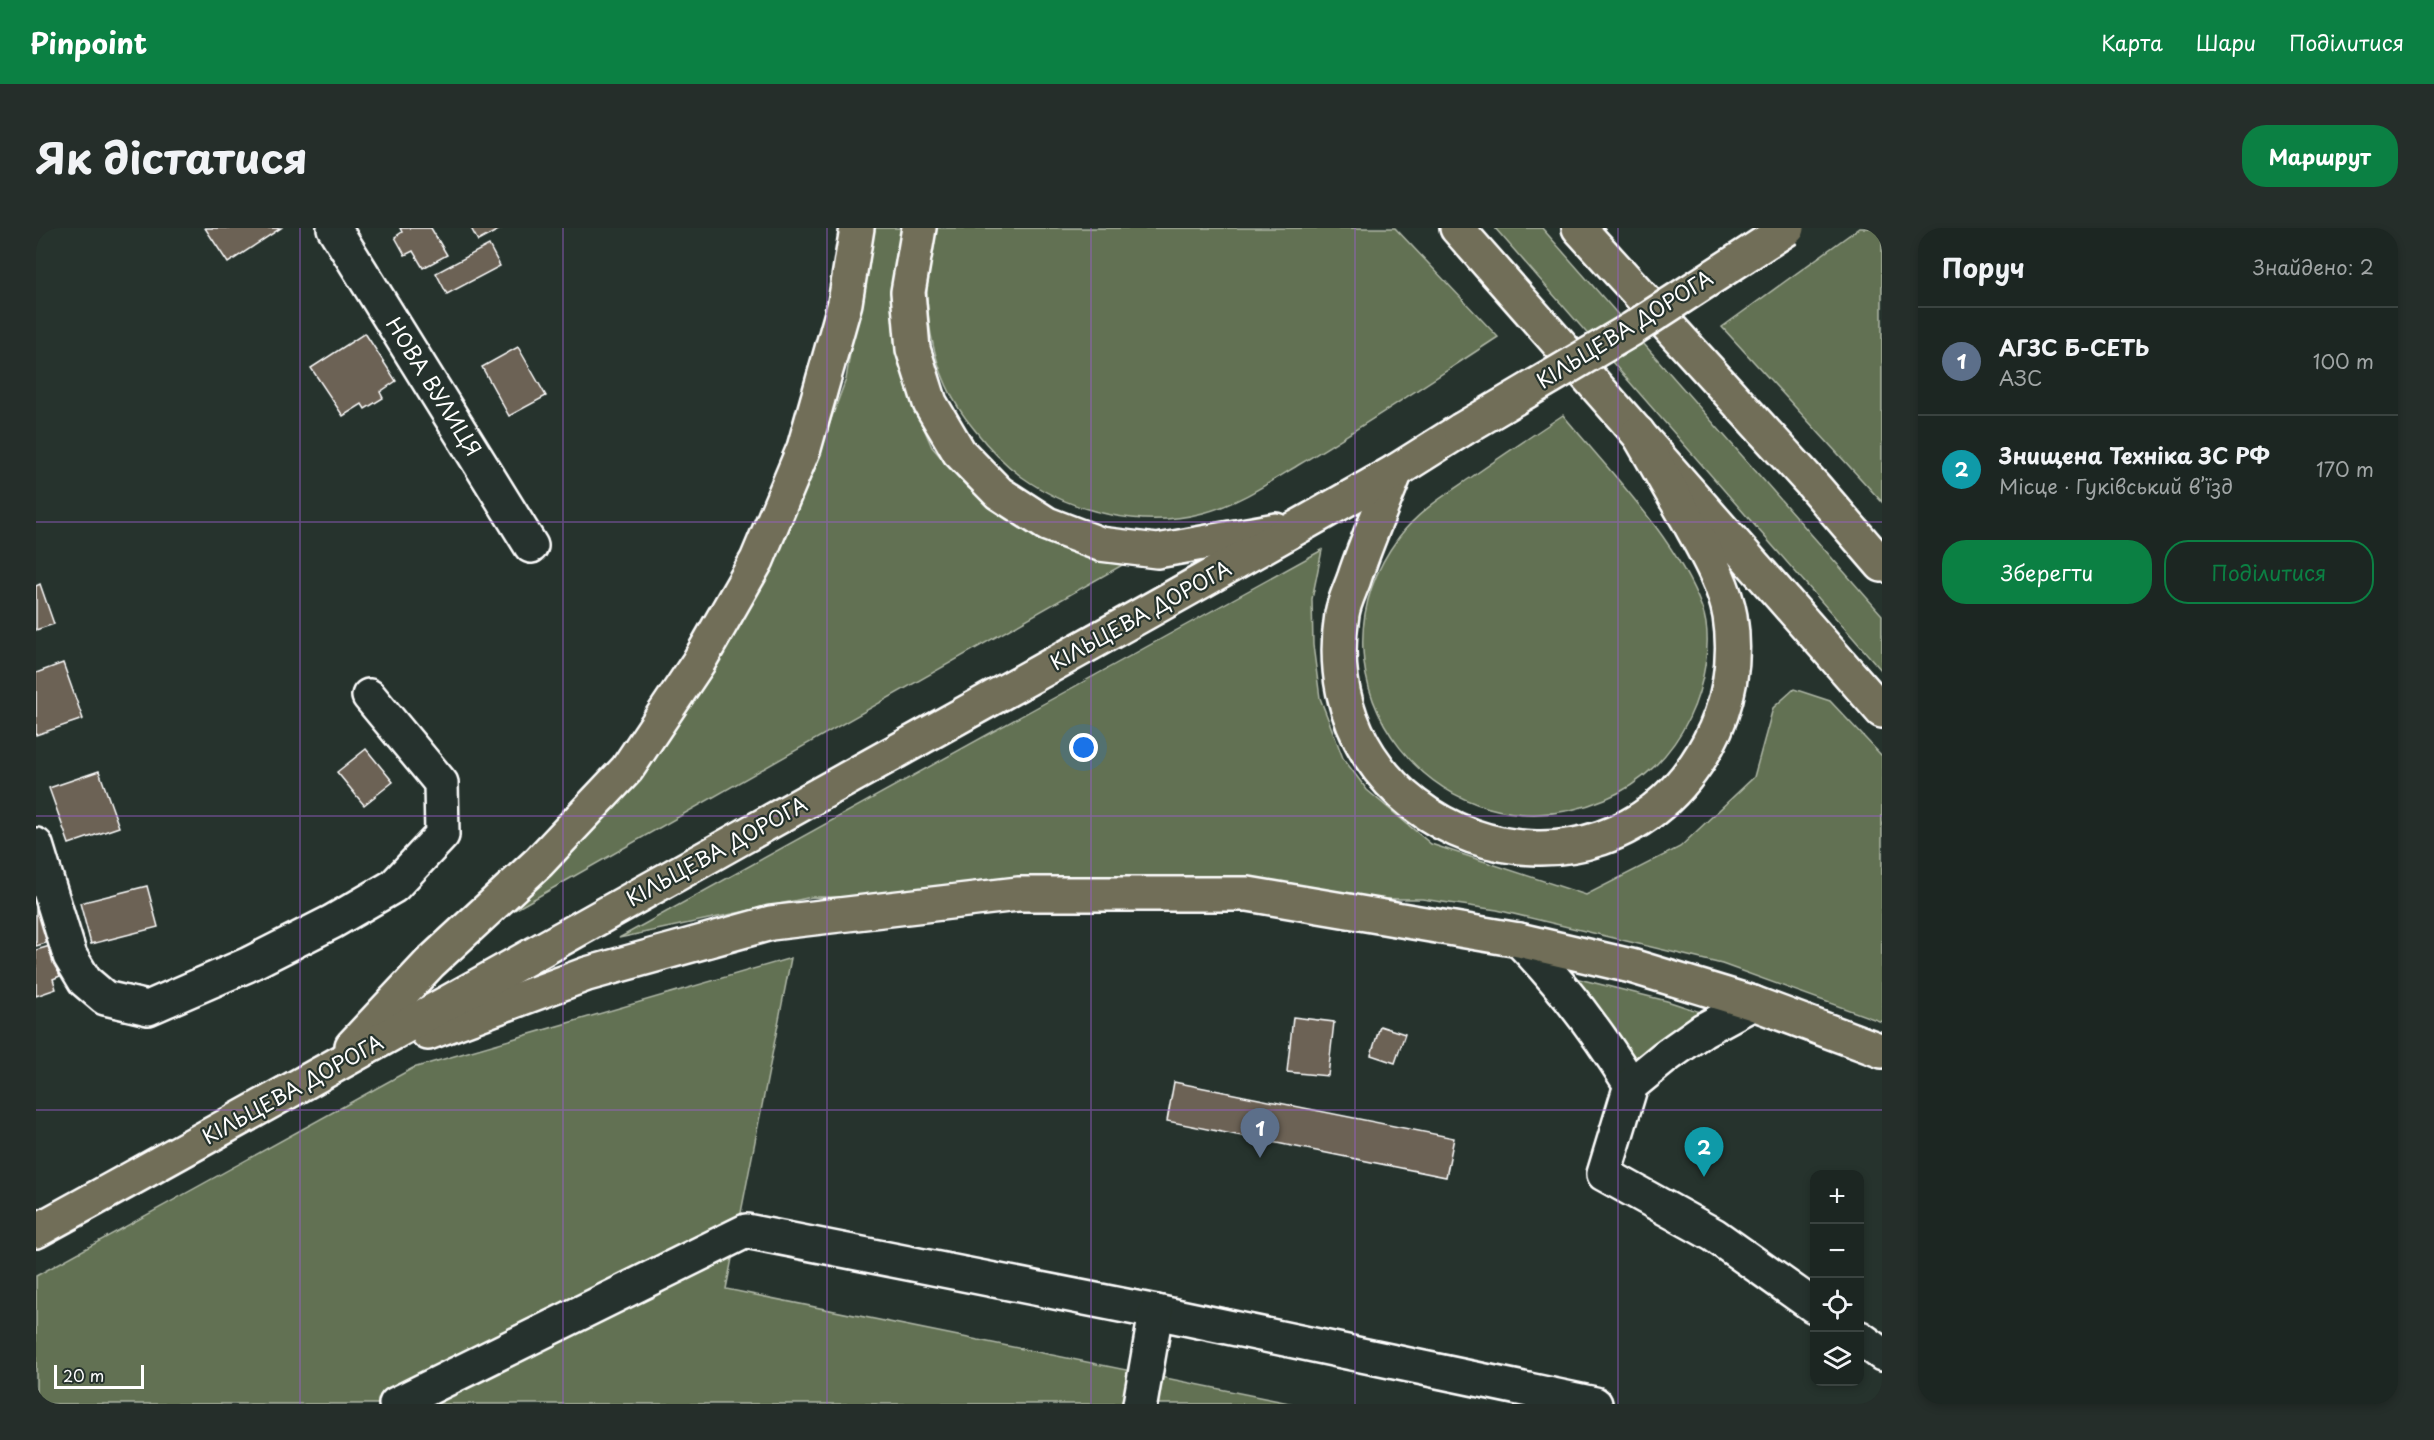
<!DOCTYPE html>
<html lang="uk">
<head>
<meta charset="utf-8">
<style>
	body { margin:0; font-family:"Playpen Sans",sans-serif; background:#252e2a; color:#f1f3f6 }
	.controls { position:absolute; right:18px; bottom:18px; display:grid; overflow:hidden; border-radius:12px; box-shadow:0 3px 9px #0003 }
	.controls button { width:54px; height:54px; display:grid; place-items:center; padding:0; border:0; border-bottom:2px solid #3a4340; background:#1c2622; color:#f1f3f6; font:30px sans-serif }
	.scale { position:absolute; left:18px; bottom:15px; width:90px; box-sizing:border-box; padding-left:6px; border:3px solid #fff; border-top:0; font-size:16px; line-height:21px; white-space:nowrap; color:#fff; -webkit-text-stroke:4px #26332d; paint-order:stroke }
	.you { position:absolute; left:1048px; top:520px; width:21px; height:21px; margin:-15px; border:4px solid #fff; border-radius:50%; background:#1a73e8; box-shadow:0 0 0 9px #1a73e833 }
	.badge { display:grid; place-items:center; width:39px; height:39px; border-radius:50%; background:#0b8043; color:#fff; font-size:20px; font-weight:700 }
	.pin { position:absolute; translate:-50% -50px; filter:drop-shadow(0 2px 3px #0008) }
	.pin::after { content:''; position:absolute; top:32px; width:21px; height:18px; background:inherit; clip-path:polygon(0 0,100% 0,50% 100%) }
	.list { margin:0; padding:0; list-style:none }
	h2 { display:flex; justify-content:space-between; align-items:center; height:78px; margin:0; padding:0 24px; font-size:26px }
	h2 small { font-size:20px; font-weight:400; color:#a0a5a5 }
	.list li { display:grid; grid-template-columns:39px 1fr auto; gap:18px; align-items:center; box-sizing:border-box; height:108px; padding:0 24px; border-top:2px solid #3a4340 }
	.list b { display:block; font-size:22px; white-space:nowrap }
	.list p { margin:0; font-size:20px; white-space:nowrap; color:#a0a5a5 }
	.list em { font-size:20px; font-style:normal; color:#a0a5a5 }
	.actions { display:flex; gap:12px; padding:18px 24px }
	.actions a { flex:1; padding:14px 0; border:2px solid #0b8043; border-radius:24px; text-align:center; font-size:21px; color:#0b8043 }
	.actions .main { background:#0b8043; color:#fff }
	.icon { flex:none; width:33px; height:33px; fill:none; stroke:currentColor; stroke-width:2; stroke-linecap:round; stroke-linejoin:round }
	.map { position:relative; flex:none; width:1846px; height:1176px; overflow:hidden; border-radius:24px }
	header { display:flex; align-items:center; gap:36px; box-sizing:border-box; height:84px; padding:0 30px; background:#0b8043; color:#fff }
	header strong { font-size:28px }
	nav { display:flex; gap:33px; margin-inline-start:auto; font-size:21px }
	.intro { display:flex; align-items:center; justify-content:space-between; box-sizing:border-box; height:144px; padding:0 36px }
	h1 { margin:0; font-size:42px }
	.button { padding:15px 27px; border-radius:24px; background:#0b8043; color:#fff; font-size:21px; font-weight:700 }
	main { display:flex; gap:36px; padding:0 36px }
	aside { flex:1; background:#1c2622; border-radius:24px; box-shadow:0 3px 9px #0003 }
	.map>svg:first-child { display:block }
</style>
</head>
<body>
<header>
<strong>Pinpoint</strong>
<nav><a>Карта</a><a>Шари</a><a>Поділитися</a></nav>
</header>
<div class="intro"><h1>Як дістатися</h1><a class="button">Маршрут</a></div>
<main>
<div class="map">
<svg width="1846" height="1176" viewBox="0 0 1846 1176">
	<rect width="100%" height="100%" fill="#26332d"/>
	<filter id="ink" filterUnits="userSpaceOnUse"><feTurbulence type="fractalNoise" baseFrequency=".0167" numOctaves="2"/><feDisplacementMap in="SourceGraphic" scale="12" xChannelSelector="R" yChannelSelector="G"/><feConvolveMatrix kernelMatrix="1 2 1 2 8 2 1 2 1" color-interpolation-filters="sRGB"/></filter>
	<g filter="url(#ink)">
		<g fill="#627152" stroke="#b0b8a8" stroke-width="1.5">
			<polygon points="834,0 871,0 858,43 864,118 879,180 896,219 931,259 981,298 1090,335 475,684 629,500 738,335 774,248 810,151"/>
			<path d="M 901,0 L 1359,0 L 1462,109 C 1396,152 1331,196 1264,236 C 1233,255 1202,276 1167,285 C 1107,301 1036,285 986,249 C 967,235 952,219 938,201 C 893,148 880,66 901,0 Z"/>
			<polygon points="1459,0 1506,0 1846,387 1846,443"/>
			<polygon points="1823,0 1846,0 1846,274 1686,99"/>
			<path d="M 1527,187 C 1574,244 1640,310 1666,380 C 1678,412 1667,461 1653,490 C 1636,526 1606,556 1569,571 C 1404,641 1256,452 1363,309 C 1382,283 1411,266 1437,248 C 1467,227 1497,207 1527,187 Z"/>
			<polygon points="1286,322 1276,371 1277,417 1284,470 1307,530 1331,562 1395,616 1550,667 1644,619 1718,549 1737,480 1758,461 1794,473 1846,528 1846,794 1686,736 1461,682 1386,671 776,669 583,710"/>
			<polygon points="755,730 690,1061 1258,1176 0,1176 0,1048 377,840"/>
			<polygon points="1539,750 1631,773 1667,785 1605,829 1598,831"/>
		</g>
		<g fill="#6c6255" stroke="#fff" stroke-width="1.5">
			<polygon points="169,0 245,0 192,35"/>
			<polygon points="364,0 395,0 411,27 387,40 377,23 369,27 359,9 366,4"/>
			<polygon points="435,0 466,0 442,13"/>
			<polygon points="453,17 464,38 411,66 400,45"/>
			<polygon points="329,105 360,153 344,164 347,170 329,181 326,176 307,188 275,140"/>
			<polygon points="482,119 510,168 473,188 446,139"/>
			<polygon points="4,356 18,396 0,402 0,358"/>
			<polygon points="27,435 47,491 0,507 0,445"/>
			<polygon points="330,521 357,554 328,577 301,544"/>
			<polygon points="63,543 83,599 33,616 13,560"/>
			<polygon points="111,658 122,699 55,716 44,675"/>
			<polygon points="0,675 13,714 0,718"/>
			<polygon points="14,718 24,748 17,751 20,761 0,768 0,722"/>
			<polygon points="1257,789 1298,794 1292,848 1251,844"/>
			<polygon points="1344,798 1369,806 1359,835 1335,827"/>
			<polygon points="1138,854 1418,910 1410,949 1131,893"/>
		</g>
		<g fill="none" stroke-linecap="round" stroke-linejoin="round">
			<defs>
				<g id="minor">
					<polyline points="298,0 495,318"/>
					<polyline points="0,617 34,728 49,753 69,770 112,780 211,737 296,694 358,658 406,607 405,555 333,468"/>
					<path d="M 1483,712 C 1526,756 1562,804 1595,857"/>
					<polyline points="1717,775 1667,802 1629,829 1595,857 1568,946 1678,1007 1778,1078"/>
					<polyline points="1824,1110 1846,1126"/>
					<polyline points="360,1176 710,1003 1120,1084 1559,1176"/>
					<polyline points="1104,1176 1120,1084"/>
				</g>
				<g id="highway">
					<polyline points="883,0 872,64 877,121 894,175 923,224 963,265 1011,296 1064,316 1121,323 1240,302"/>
					<polyline points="1421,0 1846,483"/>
					<polyline points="1543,0 1777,257 1846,337"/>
					<path d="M 1360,243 C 1346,279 1330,314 1318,351 C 1314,362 1308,374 1306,386 C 1271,608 1566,713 1672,516 C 1693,478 1701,432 1694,388 C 1688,354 1668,322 1652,292 C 1635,263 1619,234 1602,205"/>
					<polyline points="392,805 551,746 735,695 982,666 1212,666 1483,712 1595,738 1717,775 1846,823"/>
					<polyline points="316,818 394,735 503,634 591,541 662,435 721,332 768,220 809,75 821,0"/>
					<path d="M 0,1003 C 236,874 470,742 705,610 C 923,488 1143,368 1360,243 L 1425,202"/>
				</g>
			</defs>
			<use href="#minor" stroke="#fff" stroke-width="38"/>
			<use href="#highway" stroke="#fff" stroke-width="38"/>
			<use href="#minor" stroke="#26332d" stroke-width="33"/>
			<use href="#highway" stroke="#716e59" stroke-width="33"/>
			<defs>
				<polyline id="highway-bridge" points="1425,202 1596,101 1752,0"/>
			</defs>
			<use href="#highway-bridge" stroke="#fff" stroke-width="38" stroke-linecap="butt"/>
			<use href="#highway-bridge" stroke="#716e59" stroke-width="33"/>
		</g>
	</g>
	<path fill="none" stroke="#9c61cf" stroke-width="1.5" stroke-opacity="0.55" d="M 264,0 L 264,1176M 527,0 L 527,1176M 791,0 L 791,1176M 1055,0 L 1055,1176M 1319,0 L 1319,1176M 1582,0 L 1582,1176M 0,294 L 1846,294M 0,588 L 1846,588M 0,882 L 1846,882"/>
	<g text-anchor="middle" stroke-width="4.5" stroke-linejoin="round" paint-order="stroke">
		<g font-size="21" fill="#fff" stroke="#26332d">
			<text transform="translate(1589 102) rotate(-32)" y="7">КІЛЬЦЕВА ДОРОГА</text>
			<text transform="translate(397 159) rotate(58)" y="7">НОВА ВУЛИЦЯ</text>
			<text transform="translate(1105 388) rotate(-29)" y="7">КІЛЬЦЕВА ДОРОГА</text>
			<text transform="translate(681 624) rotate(-29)" y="7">КІЛЬЦЕВА ДОРОГА</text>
			<text transform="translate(257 862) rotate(-29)" y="7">КІЛЬЦЕВА ДОРОГА</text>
		</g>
	</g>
</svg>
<div class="controls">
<button>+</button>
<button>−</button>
<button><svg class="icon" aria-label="locate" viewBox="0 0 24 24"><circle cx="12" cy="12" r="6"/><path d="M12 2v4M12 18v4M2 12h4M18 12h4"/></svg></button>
<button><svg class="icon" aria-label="layers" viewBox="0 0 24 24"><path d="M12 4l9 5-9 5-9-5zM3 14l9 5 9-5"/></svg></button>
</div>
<div class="scale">20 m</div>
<div class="you"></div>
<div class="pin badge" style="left:1224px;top:930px;background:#5c6f8a">1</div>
<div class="pin badge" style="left:1668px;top:949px;background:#0f9aa8">2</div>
</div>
<aside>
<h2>Поруч<small>Знайдено: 2</small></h2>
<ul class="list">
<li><span class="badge" style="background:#5c6f8a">1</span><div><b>АГЗС Б-СЕТЬ</b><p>АЗС</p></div><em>100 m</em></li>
<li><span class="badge" style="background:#0f9aa8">2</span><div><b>Знищена Техніка ЗС РФ</b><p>Місце · Гуківський в’їзд</p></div><em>170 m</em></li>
</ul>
<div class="actions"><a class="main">Зберегти</a><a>Поділитися</a></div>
</aside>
</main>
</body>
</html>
